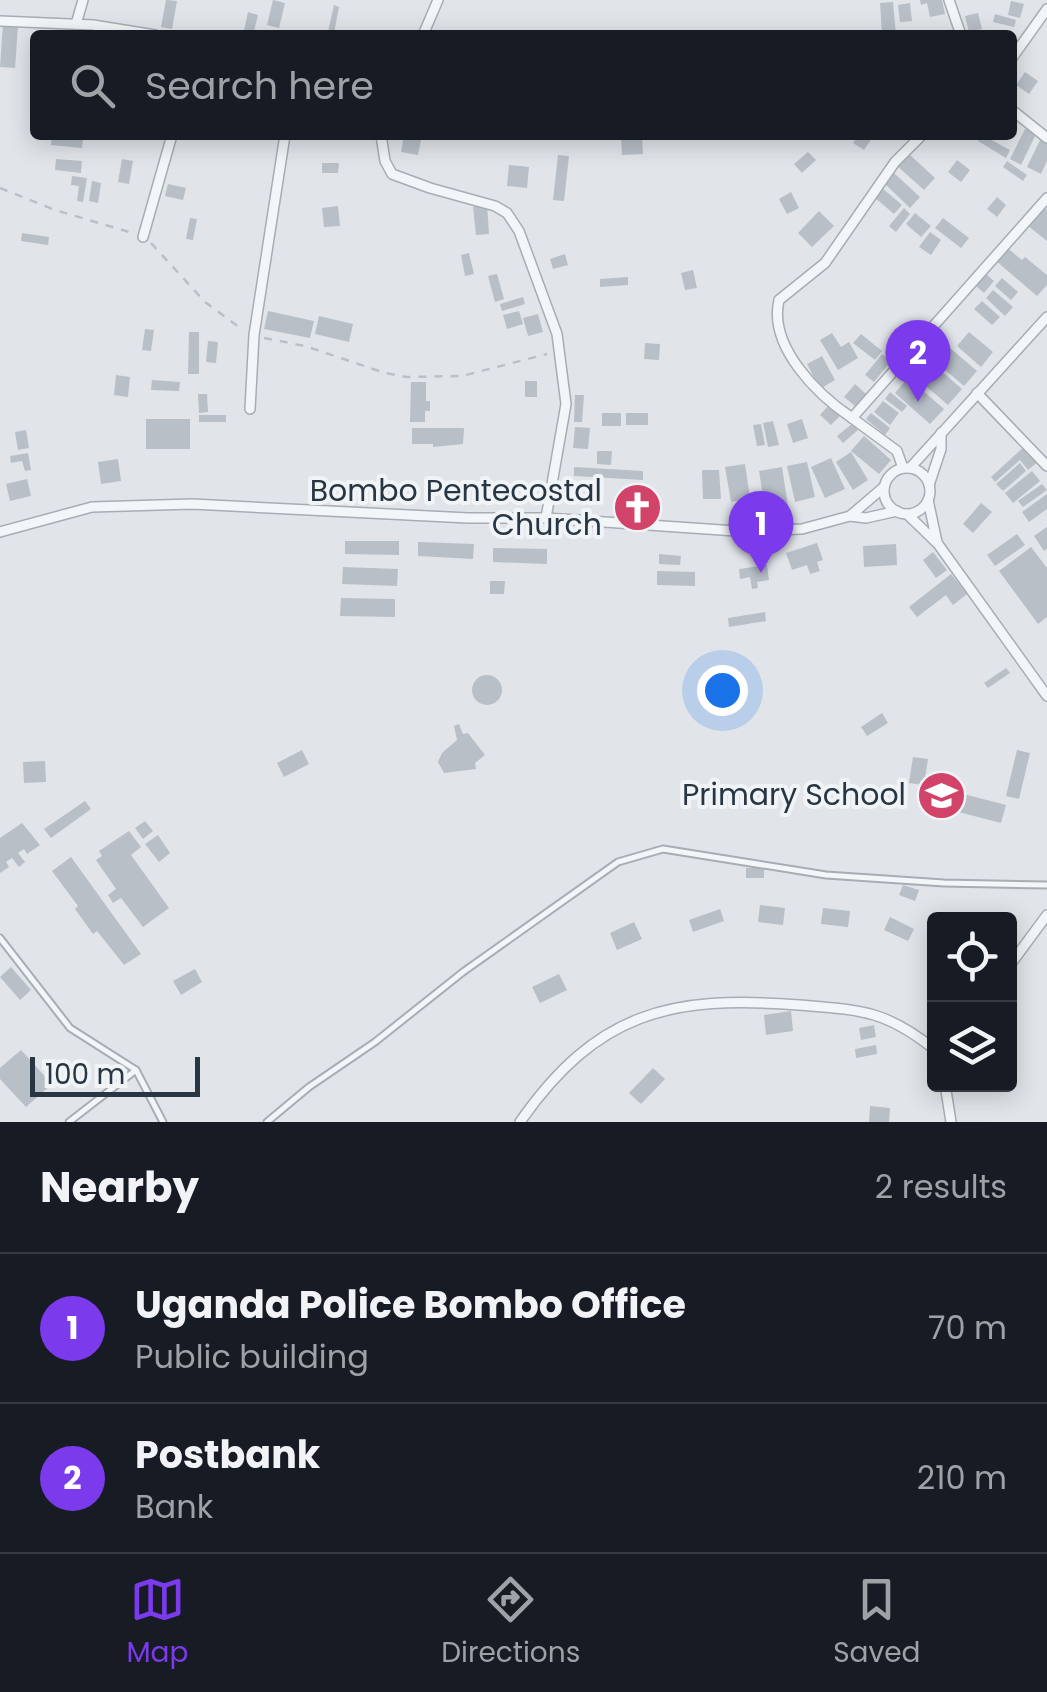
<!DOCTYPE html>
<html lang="en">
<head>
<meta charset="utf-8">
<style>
	body { margin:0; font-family:Poppins,sans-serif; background:#242831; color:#f1f3f6 }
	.controls { position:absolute; right:30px; bottom:30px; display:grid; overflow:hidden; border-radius:10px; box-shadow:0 5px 25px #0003 }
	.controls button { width:90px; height:90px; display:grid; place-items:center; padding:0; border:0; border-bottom:2px solid #363941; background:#171b24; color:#f1f3f6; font:50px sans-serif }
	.scale { position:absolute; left:30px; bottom:25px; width:170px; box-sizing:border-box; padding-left:10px; border:5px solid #283542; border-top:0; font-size:28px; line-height:35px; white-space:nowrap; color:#283542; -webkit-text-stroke:8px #f0f4f7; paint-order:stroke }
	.you { position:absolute; left:722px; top:690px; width:35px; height:35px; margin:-25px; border:8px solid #fff; border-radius:50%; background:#1a73e8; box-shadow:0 0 0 15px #1a73e833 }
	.badge { display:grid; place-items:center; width:65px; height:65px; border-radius:50%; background:#7c3aed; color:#fff; font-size:32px; font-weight:700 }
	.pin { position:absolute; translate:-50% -82px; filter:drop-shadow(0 2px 5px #0008) }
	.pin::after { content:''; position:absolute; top:52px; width:35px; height:30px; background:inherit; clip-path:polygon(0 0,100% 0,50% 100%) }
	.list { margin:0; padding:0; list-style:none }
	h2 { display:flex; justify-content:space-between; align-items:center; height:130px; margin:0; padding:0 40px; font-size:42px }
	h2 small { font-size:32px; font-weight:400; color:#9ea1a6 }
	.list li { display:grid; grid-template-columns:65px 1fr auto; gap:30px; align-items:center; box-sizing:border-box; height:150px; padding:0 40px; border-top:2px solid #363941 }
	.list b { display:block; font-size:38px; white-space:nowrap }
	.list p { margin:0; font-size:32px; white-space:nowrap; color:#9ea1a6 }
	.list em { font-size:32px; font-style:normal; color:#9ea1a6 }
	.icon { flex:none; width:55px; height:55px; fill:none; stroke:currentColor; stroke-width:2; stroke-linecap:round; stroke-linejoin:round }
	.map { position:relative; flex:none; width:1047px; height:1122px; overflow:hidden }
	.search { position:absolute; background:#171b24; box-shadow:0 5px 25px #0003; left:30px; right:30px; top:30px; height:110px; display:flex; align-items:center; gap:25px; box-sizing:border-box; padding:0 35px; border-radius:10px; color:#9ea1a6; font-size:38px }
	.sheet { height:430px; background:#171b24 }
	nav { display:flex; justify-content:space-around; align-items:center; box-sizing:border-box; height:140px; border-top:2px solid #363941; background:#171b24; font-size:28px; color:#9ea1a6 }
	nav a { display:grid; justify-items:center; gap:5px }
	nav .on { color:#7c3aed }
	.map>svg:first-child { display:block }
</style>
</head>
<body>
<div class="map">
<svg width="1047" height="1122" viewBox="0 0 1047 1122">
	<rect width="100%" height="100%" fill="#e1e5ea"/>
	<g fill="#b8bfc7">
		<polygon points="166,0 177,1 172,29 161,27"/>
		<polygon points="273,0 285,3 279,28 267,25"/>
		<polygon points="920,0 942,0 945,14 930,17 927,3 921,5"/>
		<polygon points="1011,1 1024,4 1020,18 1008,15"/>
		<polygon points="893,2 896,35 882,35 880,3"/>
		<polygon points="910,3 912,21 900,22 898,5"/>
		<polygon points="334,5 339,7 334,33 328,32"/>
		<polygon points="248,12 258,15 253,35 243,35"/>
		<polygon points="978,13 982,29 969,32 965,16"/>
		<polygon points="995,14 1016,20 1014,27 993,22"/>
		<polygon points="3,24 18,26 15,68 0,67"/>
		<polygon points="1025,72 1038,81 1029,94 1016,85"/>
		<polygon points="1025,129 1036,134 1021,165 1010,159"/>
		<polygon points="52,135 83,138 82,148 51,145"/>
		<polygon points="404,135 422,135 418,155 401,152"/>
		<polygon points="621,135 642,135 643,154 622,155"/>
		<polygon points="859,135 874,135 864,150 853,143"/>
		<polygon points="982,135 1010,150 1006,158 978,141"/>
		<polygon points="1040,140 1047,143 1047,161 1041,174 1027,167"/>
		<polygon points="808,152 816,160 802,173 794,164"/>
		<polygon points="909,154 935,178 924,190 897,166"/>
		<polygon points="558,155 569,156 564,201 553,200"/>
		<polygon points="56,159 82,161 81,173 55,170"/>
		<polygon points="122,159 133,161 129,184 118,182"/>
		<polygon points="957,160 970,170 961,182 948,172"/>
		<polygon points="1007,161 1027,175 1023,181 1003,167"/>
		<polygon points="322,163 339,163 338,173 322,173"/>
		<polygon points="509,165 529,167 527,188 507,186"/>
		<polygon points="894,173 920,197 910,208 884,183"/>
		<polygon points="72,176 87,178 83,202 77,201 79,186 71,185"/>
		<polygon points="92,181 101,183 98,203 89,201"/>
		<polygon points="168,184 186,188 183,200 165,196"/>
		<polygon points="882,188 902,205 894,214 874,197"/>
		<polygon points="791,192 799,208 787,214 779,199"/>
		<polygon points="997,197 1006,205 997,217 987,209"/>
		<polygon points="487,205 489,234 476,235 473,207"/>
		<polygon points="338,206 340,226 324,227 322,208"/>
		<polygon points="1043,206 1047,210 1047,241 1027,225"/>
		<polygon points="904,208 910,214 896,232 889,226"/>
		<polygon points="819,211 834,226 812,247 798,233"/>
		<polygon points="915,213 931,226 921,237 906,224"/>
		<polygon points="190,218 197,219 193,240 186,239"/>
		<polygon points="943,218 969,238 961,248 935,228"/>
		<polygon points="930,232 941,240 931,255 919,247"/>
		<polygon points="22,233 49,237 48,245 21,241"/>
		<polygon points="1006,247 1022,260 1025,257 1047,275 1047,285 1037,296 995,260"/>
		<polygon points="469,253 474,274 465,276 461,255"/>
		<polygon points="565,254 568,265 553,269 550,259"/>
		<polygon points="693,270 697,288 685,290 681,273"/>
		<polygon points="985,273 994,281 984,293 975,285"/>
		<polygon points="497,274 504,299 495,302 488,276"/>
		<polygon points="628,277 628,285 600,287 600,279"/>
		<polygon points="1002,278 1018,292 1011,300 995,286"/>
		<polygon points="993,290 1013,307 1005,316 986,298"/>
		<polygon points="523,297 525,304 502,311 500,304"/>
		<polygon points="982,301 1000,317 992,325 974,309"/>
		<polygon points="268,311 314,321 310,338 264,329"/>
		<polygon points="519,311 523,324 507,329 503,315"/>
		<polygon points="538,314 543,332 528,336 523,318"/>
		<polygon points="319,316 353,324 349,342 315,334"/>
		<polygon points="145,329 154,330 151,351 142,350"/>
		<polygon points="189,332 199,332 199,374 188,374"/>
		<polygon points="969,332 993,352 981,367 957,346"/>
		<polygon points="832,333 841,347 849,342 858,358 838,370 820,340"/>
		<polygon points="861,334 882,351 875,360 853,343"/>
		<polygon points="208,341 218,342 216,363 206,362"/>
		<polygon points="942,341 977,371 964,386 929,356"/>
		<polygon points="645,343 660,344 659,360 644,359"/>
		<polygon points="882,354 891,361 874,382 865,375"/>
		<polygon points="822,356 835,380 820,389 807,364"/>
		<polygon points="926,358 962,389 948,405 912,374"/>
		<polygon points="116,375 130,377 128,397 114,395"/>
		<polygon points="908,378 944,409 930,424 895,393"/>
		<polygon points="152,380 180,382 179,391 151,390"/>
		<rect x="525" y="381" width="12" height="16"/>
		<polygon points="411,382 426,382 426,401 430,401 430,411 425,411 425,422 410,422"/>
		<polygon points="855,384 866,394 855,406 844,397"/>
		<polygon points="890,392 907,406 902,412 885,399"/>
		<polygon points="198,394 207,394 208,412 199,413"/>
		<polygon points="575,395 584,395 582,422 574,422"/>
		<polygon points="883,401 899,413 890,425 874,412"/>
		<polygon points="829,405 840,416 831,425 820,415"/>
		<rect x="602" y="413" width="19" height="13"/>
		<rect x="626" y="413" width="22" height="12"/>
		<polygon points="871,413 890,428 885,435 866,419"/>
		<rect x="199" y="415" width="27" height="7"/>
		<rect x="146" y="419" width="44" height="30"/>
		<polygon points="802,419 808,438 793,443 787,424"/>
		<polygon points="773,421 779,445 768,447 763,423"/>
		<polygon points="761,424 765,445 757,446 753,425"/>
		<polygon points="852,424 858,430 843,443 837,436"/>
		<polygon points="575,427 590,428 588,449 573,448"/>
		<polygon points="412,428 464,428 463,444 433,447 433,444 412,444"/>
		<polygon points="26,430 29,448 18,450 15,432"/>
		<polygon points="864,436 891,460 879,474 851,451"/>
		<polygon points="1026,445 1039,461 1028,470 1020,460 995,482 991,477"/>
		<polygon points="597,451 612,451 611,465 597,464"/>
		<polygon points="851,452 868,480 853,490 836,462"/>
		<polygon points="28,453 31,470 25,471 22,461 11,463 10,456"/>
		<polygon points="831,458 845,489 825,498 811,467"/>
		<polygon points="118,459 121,481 101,484 98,462"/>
		<polygon points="807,462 815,497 795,502 787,466"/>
		<polygon points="1020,463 1026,471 1003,491 996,484"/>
		<polygon points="745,464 750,498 731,502 725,467"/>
		<polygon points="574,467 643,471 643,480 574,476"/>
		<polygon points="782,467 788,506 765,509 759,471"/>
		<polygon points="702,470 719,470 721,499 703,499"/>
		<polygon points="1032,471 1040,481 1013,503 1005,493"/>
		<polygon points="27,479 31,496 10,501 6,484"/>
		<polygon points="1042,484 1047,490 1023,507 1018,501"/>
		<polygon points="1047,494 1047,509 1029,522 1022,512"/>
		<polygon points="981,503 992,512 973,533 963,524"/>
		<polygon points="1047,527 1047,549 1044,551 1034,536"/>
		<polygon points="1017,534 1025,545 995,566 987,555"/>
		<polygon points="345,541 399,541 399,555 345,554"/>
		<polygon points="418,542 474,544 473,559 418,556"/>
		<polygon points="817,543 823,560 817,562 820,571 810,574 807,565 792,570 786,553"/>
		<polygon points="896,544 897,565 864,567 863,546"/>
		<polygon points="1031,547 1047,568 1047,617 1038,624 999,571"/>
		<polygon points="493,548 547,549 547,564 493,562"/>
		<polygon points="933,552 947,570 936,578 923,560"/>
		<polygon points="659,554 681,556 680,565 659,564"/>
		<polygon points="767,565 769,580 757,582 758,588 752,589 750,577 740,579 739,569"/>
		<polygon points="343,567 398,569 397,586 342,584"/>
		<polygon points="657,571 695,572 695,586 657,585"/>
		<polygon points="951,574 967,594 953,605 946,595 917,617 909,607"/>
		<polygon points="490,581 505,581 504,594 490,594"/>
		<polygon points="341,598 395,599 395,617 340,616"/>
		<polygon points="765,612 766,621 729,627 728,618"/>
		<polygon points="1006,668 1010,673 988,688 984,683"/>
		<circle cx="487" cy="690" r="15"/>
		<polygon points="882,713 888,723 867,736 861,727"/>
		<polygon points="459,724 463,734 468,733 485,755 475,763 476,769 444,773 438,762 442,753 457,740 454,726"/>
		<polygon points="302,750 309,764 284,777 277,763"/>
		<polygon points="1017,750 1030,753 1019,799 1006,796"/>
		<polygon points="913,757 928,759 924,785 909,783"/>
		<polygon points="45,761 46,782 24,783 23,762"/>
		<polygon points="929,785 1006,805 1001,823 924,803"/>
		<polygon points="85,801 91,809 51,838 44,829"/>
		<polygon points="145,821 153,831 143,839 135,828"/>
		<polygon points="22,823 40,845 27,854 24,849 18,853 25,862 19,867 12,858 6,862 9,867 0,873 0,838"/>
		<polygon points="129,831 141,847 131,855 169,908 143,927 121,898 113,903 108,895 116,889 96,860 102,856 99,851"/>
		<polygon points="158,835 170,853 159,862 145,844"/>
		<polygon points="71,857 141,954 124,965 97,931 93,934 75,909 78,906 52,871"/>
		<rect x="746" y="868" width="18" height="10"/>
		<polygon points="903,885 919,890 915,901 899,895"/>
		<polygon points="760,905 785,908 783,925 758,922"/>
		<polygon points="823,908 850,911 848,927 821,924"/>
		<polygon points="720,909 724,921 693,932 689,920"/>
		<polygon points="890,917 914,929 908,941 884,930"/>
		<polygon points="634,922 642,939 617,950 610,933"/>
		<polygon points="11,967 31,990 20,1000 0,977"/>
		<polygon points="195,969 202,982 181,995 173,981"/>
		<polygon points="559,974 567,990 540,1003 532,987"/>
		<polygon points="791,1011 793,1031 766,1035 764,1015"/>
		<polygon points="874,1025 876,1037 861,1040 859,1028"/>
		<polygon points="876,1045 877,1054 856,1058 855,1049"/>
		<polygon points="21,1050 52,1084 26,1107 0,1079 0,1068"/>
		<polygon points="653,1068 665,1079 641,1104 629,1093"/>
		<polygon points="870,1106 890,1108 889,1122 869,1122"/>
	</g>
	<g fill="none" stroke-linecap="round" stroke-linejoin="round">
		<defs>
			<g id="service">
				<polyline points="0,938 70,1028 136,1070 163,1122"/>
				<polyline points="69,1122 136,1070"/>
				<polyline points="267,1122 309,1087 375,1042 463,972 618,862 663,849 826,875 944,883 1047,885"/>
			</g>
			<g id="minor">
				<polyline points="949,0 961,35"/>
				<polyline points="0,21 93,25 155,35"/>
				<polyline points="76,24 83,0"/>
				<polyline points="423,35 438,0"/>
				<polyline points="1012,58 1047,9"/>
				<polyline points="1012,110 1047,138"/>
				<polyline points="381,135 385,161 392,174 430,188 495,206 507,213 519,231 557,334 566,404 546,518"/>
				<path d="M 922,135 L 895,162 L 825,263 L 779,300 C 768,347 818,395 852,418 L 1047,198"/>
				<polyline points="143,237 172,135"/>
				<polyline points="977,393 1047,466"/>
				<polyline points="250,409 254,335 285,135"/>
				<polyline points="852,418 897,451 903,468"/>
				<polyline points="910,468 1047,317"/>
				<circle cx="907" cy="491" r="23"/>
				<polyline points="929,485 941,449 941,433"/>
				<polyline points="928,500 937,542"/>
				<polyline points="907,514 938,544 1047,696"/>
				<polyline points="850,516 866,518 897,511"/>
				<polyline points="0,532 92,507 192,504 468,518 546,518 736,531 802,529 850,516 884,487"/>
				<polyline points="1010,965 1047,915"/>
				<polyline points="945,1084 951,1122"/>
				<path d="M 520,1122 C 597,1012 670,995 799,1005 C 861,1010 885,1010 934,1049"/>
			</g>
		</defs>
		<use href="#service" stroke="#a6adb4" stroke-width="9"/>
		<use href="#minor" stroke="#a6adb4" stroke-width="12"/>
		<g stroke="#bac0c5" stroke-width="2.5" stroke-dasharray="8 8" stroke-linecap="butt">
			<polyline points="0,188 55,210 136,234"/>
			<polyline points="151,243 205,302 243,330"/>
			<polyline points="264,338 305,346 385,373 407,377 462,376 547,354"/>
		</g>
		<use href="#service" stroke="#f3f6f8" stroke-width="5"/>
		<use href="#minor" stroke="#f3f6f8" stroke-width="9"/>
	</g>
	<defs>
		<symbol id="church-disc" viewBox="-11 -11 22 22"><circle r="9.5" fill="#d24369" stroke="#f0f4f7"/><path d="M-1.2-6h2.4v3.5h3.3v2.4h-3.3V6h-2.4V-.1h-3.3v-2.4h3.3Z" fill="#fff"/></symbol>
		<symbol id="school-disc" viewBox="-11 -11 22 22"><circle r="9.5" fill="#d24369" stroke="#f0f4f7"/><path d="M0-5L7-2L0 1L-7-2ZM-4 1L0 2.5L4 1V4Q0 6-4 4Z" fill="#fff"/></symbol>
	</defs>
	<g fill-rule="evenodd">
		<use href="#church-disc" x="610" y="480" width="55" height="55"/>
		<use href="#school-disc" x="914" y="768" width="55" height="55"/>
	</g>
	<g text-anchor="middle" stroke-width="8" stroke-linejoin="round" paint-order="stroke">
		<g font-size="30" fill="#283542" stroke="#f0f4f7" text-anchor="end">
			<text x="602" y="501">Bombo Pentecostal<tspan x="602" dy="34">Church</tspan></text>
			<text x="906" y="805">Primary School</text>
		</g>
	</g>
</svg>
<div class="controls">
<button><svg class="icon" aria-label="locate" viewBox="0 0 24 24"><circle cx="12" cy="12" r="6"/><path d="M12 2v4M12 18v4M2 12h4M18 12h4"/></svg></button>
<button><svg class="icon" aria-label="layers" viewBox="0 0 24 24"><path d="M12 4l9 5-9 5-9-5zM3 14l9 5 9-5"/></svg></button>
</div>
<div class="scale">100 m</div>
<div class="you"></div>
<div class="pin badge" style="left:761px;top:573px">1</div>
<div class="pin badge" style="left:918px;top:402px">2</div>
<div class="search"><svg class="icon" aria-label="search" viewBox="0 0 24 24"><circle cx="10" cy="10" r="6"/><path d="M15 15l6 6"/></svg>Search here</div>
</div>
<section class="sheet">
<h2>Nearby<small>2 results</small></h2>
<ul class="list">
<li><span class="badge">1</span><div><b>Uganda Police Bombo Office</b><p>Public building</p></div><em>70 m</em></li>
<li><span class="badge">2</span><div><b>Postbank</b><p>Bank</p></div><em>210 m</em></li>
</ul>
</section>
<nav>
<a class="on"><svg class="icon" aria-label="map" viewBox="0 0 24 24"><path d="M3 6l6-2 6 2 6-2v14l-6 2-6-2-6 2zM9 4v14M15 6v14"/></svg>Map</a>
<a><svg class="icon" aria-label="directions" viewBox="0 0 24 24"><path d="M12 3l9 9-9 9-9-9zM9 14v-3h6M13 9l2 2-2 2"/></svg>Directions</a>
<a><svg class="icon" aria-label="saved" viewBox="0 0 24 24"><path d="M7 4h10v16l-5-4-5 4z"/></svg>Saved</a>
</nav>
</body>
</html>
